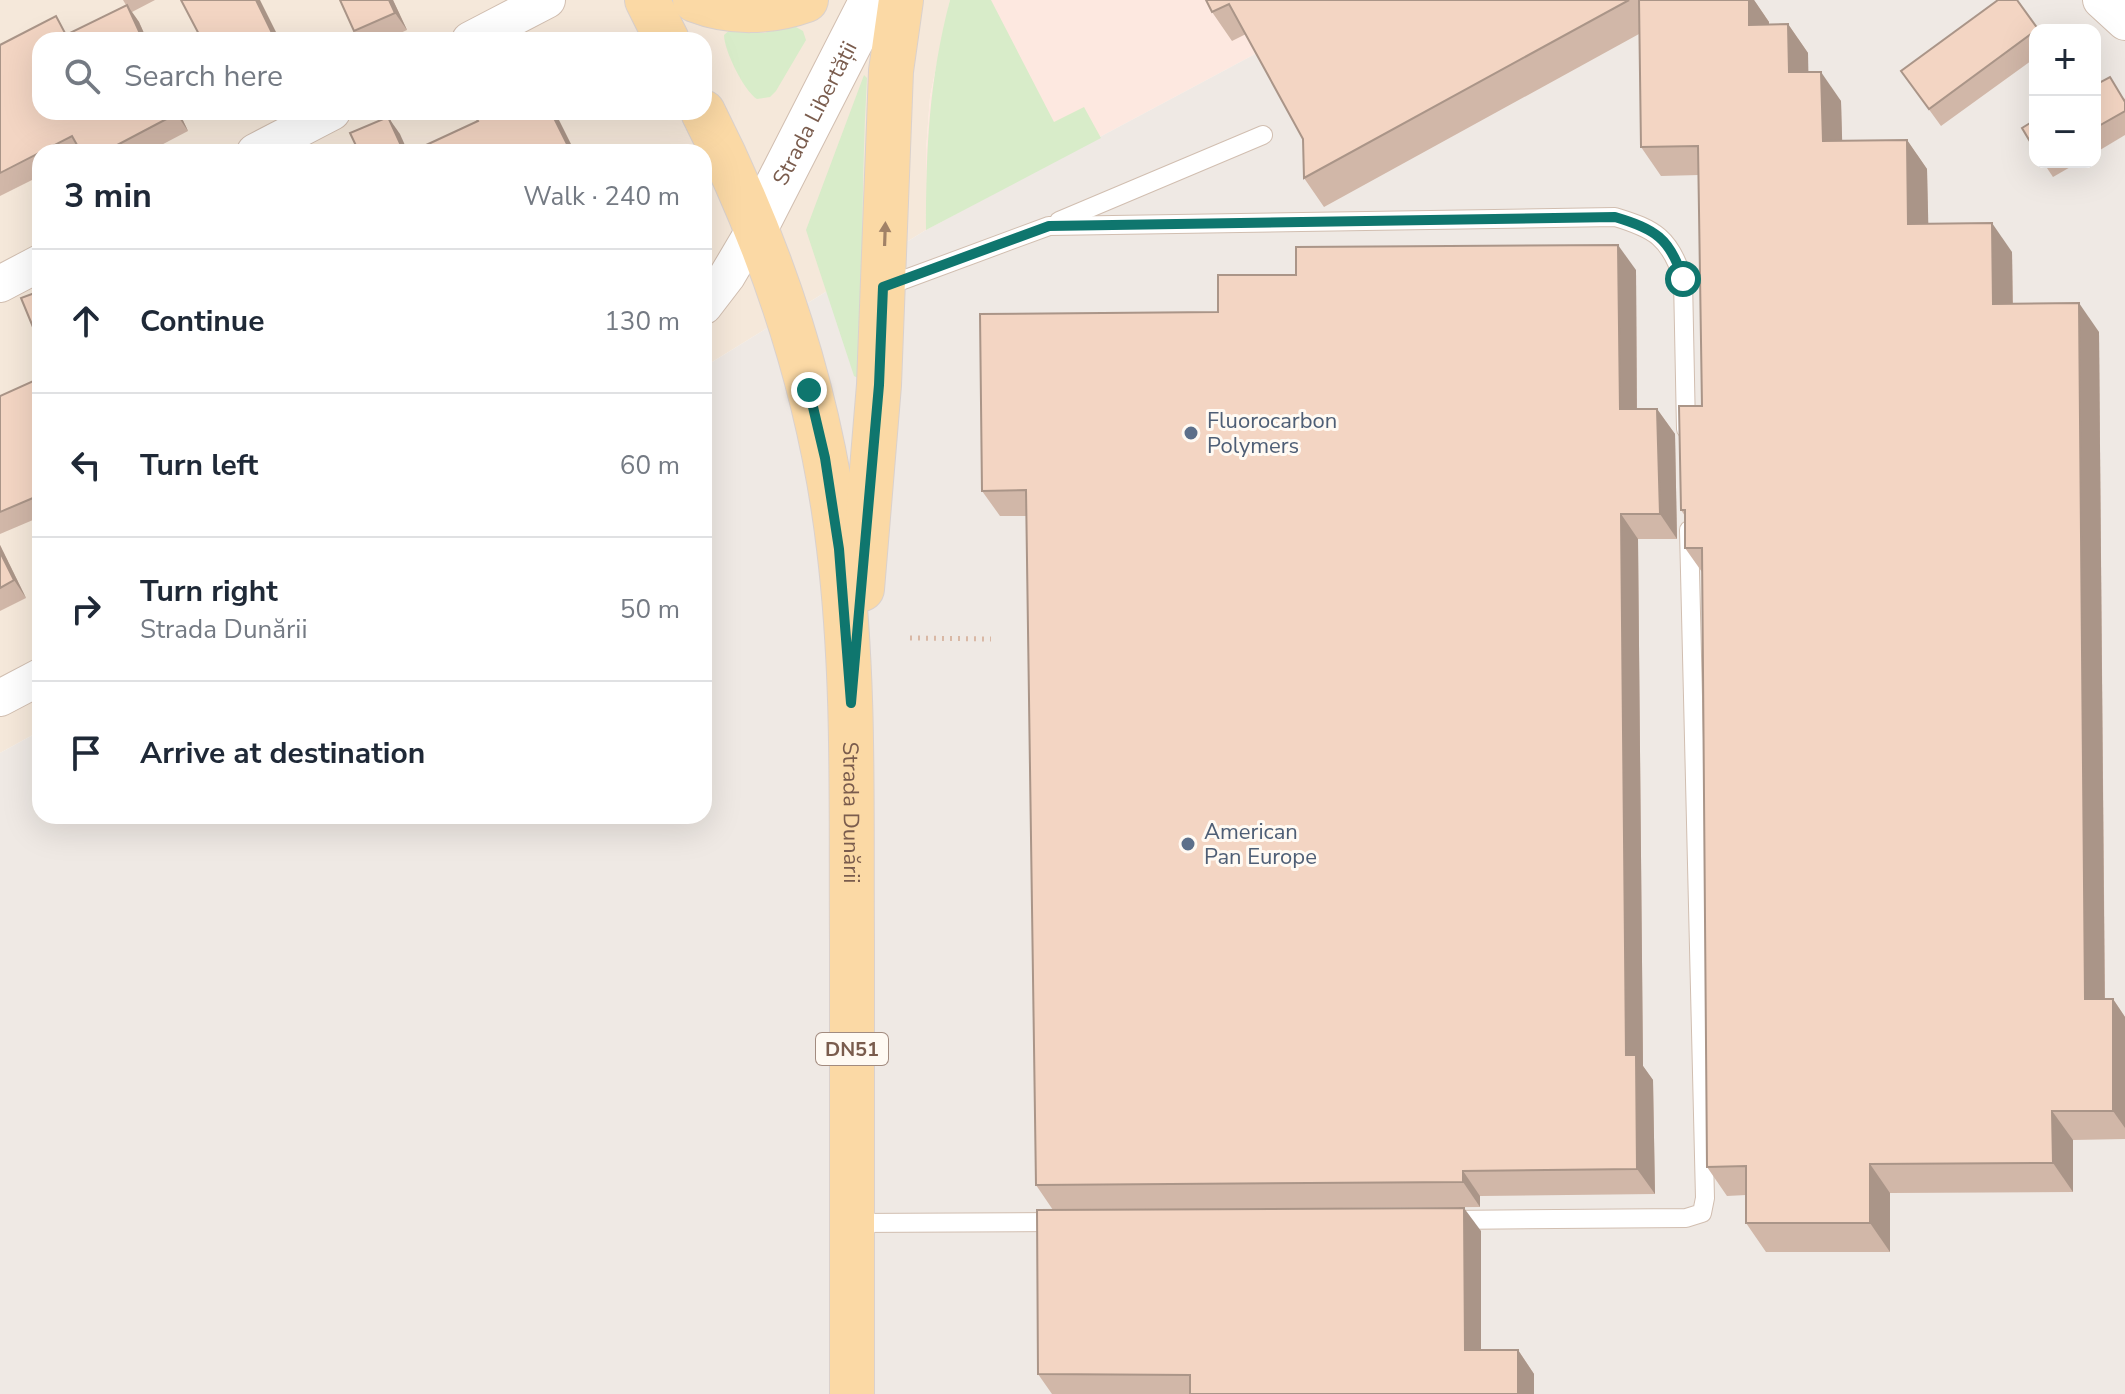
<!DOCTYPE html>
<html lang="en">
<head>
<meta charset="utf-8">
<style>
	body { margin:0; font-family:"Nunito Sans",sans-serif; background:#f2f2f3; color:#1f2937 }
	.controls { position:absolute; right:24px; top:24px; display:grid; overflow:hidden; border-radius:16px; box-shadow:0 8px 32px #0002 }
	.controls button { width:72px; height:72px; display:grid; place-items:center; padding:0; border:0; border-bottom:2px solid #e0e1e3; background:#fff; color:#1f2937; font:40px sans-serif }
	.stop { position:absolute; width:24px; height:24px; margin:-18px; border:6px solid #0f766e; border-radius:50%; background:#fff }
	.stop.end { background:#0f766e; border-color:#fff; box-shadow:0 2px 8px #0008 }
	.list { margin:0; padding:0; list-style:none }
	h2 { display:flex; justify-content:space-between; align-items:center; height:104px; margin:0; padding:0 32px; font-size:34px }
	h2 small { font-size:26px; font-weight:400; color:#747a83 }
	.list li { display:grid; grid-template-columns:52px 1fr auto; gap:24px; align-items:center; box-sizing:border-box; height:144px; padding:0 32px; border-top:2px solid #e0e1e3 }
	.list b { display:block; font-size:30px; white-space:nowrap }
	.list p { margin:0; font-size:26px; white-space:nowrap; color:#747a83 }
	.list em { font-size:26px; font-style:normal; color:#747a83 }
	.icon { flex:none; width:44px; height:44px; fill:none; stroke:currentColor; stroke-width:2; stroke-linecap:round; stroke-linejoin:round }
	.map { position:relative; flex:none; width:2125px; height:1394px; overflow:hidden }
	.search { position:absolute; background:#fff; box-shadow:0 8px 32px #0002; left:32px; top:32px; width:680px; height:88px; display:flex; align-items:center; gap:20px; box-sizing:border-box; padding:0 28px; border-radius:24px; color:#747a83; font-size:30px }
	.panel { position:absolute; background:#fff; box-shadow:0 8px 32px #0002; left:32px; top:144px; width:680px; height:680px; border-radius:24px }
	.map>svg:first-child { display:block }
</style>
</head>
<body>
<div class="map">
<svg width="2125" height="1394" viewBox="0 0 2125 1394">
	<rect width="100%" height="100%" fill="#fdf6ec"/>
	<path fill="#f5e8da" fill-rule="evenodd" d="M 0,0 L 950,0 L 930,97 L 926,150 L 926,230 L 704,367 L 704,152 L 40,152 L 40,731 L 0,753 ZM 40,40 L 704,40 L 704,112 L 40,112 Z"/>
	<polygon fill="#fde8e0" points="950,0 1356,0 926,230 926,150 930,97"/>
	<path fill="#efe9e4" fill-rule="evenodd" d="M 1356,0 L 2125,0 L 2125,1394 L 0,1394 L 0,753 L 40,731 L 40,816 L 704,816 L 704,367 L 926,230 ZM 2035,30 L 2095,30 L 2095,162 L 2035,162 Z"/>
	<g fill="#d8ecc9">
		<path d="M 950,0 L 991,0 L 1054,122 L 1084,107 L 1101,138 L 926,230 C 926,148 929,80 950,0 Z"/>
		<path d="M 787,27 L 796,27 L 803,31 L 806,40 L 776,91 L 770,97 L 757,99 C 744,91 724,50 724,35 L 731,29 L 764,33 Z"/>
		<path d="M 864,75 L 867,78 C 861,179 863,279 860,379 L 854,376 L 806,230 Z"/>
	</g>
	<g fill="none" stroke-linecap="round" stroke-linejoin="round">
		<defs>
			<g id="service">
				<polyline points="1059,221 1263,135"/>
				<path d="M 884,287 L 1049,226 L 1615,217 C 1655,229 1670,238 1683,279 L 1686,429"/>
				<polyline points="1447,1220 1686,1218 1702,1213 1705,1198 1689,530"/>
				<polyline points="852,1223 1062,1222"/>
			</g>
			<g id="minor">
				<polyline points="2101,0 2125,22"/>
				<polyline points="470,40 547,0"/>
				<polyline points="255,152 332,112"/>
				<polyline points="0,284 40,263"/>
				<polyline points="704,306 727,276 756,227"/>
				<polyline points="0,698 40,677"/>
			</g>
			<g id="tertiary">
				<path id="s1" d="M 756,227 L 872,0"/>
			</g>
			<g id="primary">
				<polyline points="647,0 667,40"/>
				<path d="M 695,0 C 731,14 770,13 806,0"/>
				<path id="s2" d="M 703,112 C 772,248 821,396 839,548 C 855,679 851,810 852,941 C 852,1092 852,1243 852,1394"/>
				<polyline points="862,589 879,385 891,71 901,0"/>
			</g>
		</defs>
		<use href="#service" stroke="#d1beb0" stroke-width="20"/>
		<use href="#minor" stroke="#d1beb0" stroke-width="38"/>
		<use href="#tertiary" stroke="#d1beb0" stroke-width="46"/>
		<use href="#primary" stroke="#dad1cd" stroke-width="46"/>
		<polyline stroke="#d9b8a5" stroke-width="5" stroke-dasharray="2 6" stroke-linecap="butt" points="910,638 991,639"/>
		<use href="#service" stroke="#fff" stroke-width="18"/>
		<use href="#minor" stroke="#fff" stroke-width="36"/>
		<use href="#tertiary" stroke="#fff" stroke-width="44"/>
		<use href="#primary" stroke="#fbd9a5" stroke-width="44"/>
	</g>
	<g fill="#d1b7a8">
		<polygon points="123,0 155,0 132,12 139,22 147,40 40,40 179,112 188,131 148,152 40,152 40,176 0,196 0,45 68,34 126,5"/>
		<polygon points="340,0 393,0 407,30 385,40 360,40 354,31"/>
		<polygon points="1206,0 1754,0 1769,22 1769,24 1788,24 1808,53 1808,72 1841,101 1842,141 1907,140 1927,169 1928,224 2012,252 2013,304 2099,332 2105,999 2113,999 2125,1017 2125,1139 2073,1140 2073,1192 1890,1193 1890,1252 1766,1252 1746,1223 1746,1195 1727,1196 1707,1167 1702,572 1685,548 1685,516 1681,510 1702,406 1699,175 1661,176 1641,147 1639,34 1324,207 1304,178 1303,139 1246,34 1232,41 1212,12"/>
		<polygon points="2017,0 2039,30 2035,30 2035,58 1941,126 1901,71"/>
		<polygon points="2095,85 2125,99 2125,135 2095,153"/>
		<polygon points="2043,162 2079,162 2053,177"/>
		<polygon points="1636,270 1637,409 1657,409 1675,434 1677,539 1638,539 1643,1066 1653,1080 1655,1194 1480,1196 1480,1207 1053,1210 1036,1185 1026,516 1000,516 982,491 1218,312 1296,275"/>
		<polygon points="40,378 40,517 0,534 0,396"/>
		<polygon points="0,545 26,598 0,611"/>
		<polygon points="1481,1231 1481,1350 1518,1350 1534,1374 1534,1394 1052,1394 1038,1374"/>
	</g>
	<g fill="#aa9588">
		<polygon points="256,0 260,0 280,40 277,40 274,37"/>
		<polygon points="389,0 393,0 407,30 395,13"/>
		<polygon points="1749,0 1754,0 1769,22 1769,54 1749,25"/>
		<polygon points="127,5 139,22 147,40 143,40"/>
		<polygon points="1788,24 1808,53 1809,101 1789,72"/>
		<polygon points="1821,72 1841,101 1843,170 1823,141"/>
		<polygon points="175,112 179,112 188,131"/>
		<polygon points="551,112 555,112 575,152 571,152"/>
		<polygon points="388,117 400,134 408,152 404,152"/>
		<polygon points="1907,140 1927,169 1929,253 1908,224"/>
		<polygon points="1992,223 2012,252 2013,333 1993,304"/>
		<polygon points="1618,245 1636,270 1637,434 1620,409"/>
		<polygon points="2079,303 2099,332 2105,1028 2085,999"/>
		<polygon points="1657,409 1675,434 1677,539 1660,514"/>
		<polygon points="1621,514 1638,539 1643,1066 1653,1080 1655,1194 1637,1169 1626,1055"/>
		<polygon points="0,545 26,598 14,580 0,552"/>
		<polygon points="2113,999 2125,1017 2125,1128 2113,1111"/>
		<polygon points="2052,1111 2073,1140 2073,1192 2053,1163"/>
		<polygon points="1870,1164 1890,1193 1890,1252 1870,1223"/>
		<polygon points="1463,1171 1480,1196 1480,1207 1463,1182"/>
		<polygon points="1464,1208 1481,1231 1481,1373 1465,1350"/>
		<polygon points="1518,1350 1534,1374 1534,1394 1518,1394"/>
	</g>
	<g fill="#f3d5c3" stroke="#aa9588" stroke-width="2">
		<polygon points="181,0 256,0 274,37 268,40 202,40"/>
		<polygon points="340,0 389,0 395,13 354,31"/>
		<polygon points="1206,0 1629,0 1304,178 1303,139 1229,4 1212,12"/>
		<polygon points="1639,0 1749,0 1749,25 1788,24 1789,72 1821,72 1823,141 1907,140 1908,224 1992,223 1993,304 2079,303 2085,999 2113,999 2113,1111 2052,1111 2053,1163 1870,1164 1870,1223 1746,1223 1746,1166 1707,1167 1702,548 1685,548 1685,510 1681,510 1679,406 1702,406 1698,146 1641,147"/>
		<polygon points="1998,0 2017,0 2038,29 2035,30 2035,31 1929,109 1901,71"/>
		<polygon points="127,5 143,40 40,40 40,112 175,112 176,114 104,152 81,152 72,136 0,173 0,45 56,16 66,35"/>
		<polygon points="2110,77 2125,102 2125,111 2095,128 2095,85"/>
		<polygon points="473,112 551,112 571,152 411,152 478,121"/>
		<polygon points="388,117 404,152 359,152 350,133"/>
		<polygon points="2035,120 2035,150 2022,128"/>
		<polygon points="1618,245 1620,409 1657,409 1660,514 1621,514 1626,1055 1636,1055 1637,1169 1463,1171 1463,1182 1036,1185 1026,490 982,491 980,314 1218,312 1218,275 1296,275 1296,247"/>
		<polygon points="40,291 40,344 21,298"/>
		<polygon points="40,378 40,495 0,512 0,396"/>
		<polygon points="0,552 14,580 0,588"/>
		<polygon points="1464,1208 1465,1350 1518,1350 1518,1394 1190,1394 1190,1375 1038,1374 1037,1210"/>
	</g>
	<defs><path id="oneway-solid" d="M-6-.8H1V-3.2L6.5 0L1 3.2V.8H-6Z" transform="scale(2)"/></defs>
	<use fill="#a18267" href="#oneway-solid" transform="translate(885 234) rotate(-88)"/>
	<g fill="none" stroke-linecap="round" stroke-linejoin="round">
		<path stroke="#0f766e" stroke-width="10" d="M 809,390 L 825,458 L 839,549 L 851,703 L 879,385 L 883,287 L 1049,226 L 1615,217 C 1655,229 1670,238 1683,279"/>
	</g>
	<g fill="#5c6f8a" stroke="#fffaf3" stroke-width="3">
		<circle cx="1191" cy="433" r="8"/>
		<circle cx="1188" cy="844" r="8"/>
	</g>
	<g text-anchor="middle" stroke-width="6" stroke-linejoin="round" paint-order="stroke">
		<rect fill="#fffaf3" stroke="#a28b7f" stroke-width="2" x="816" y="1033" width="72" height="32" rx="6"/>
		<g font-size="20" font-weight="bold" fill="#7a5c4d">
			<text x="852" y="1056">DN51</text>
		</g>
		<g font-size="22" fill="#7a5c4d" stroke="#fffaf3">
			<text dy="8" stroke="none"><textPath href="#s1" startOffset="128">Strada Libertății</textPath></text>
			<text dy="8" stroke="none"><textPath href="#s2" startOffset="724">Strada Dunării</textPath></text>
		</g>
		<g font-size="22" fill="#4e5e75" stroke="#fffaf3" text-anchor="start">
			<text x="1207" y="428">Fluorocarbon<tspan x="1207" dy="25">Polymers</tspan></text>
			<text x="1204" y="839">American<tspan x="1204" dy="25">Pan Europe</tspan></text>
		</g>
	</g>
</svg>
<div class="controls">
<button>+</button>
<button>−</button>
</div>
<div class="stop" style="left:1683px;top:279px"></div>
<div class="stop end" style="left:809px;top:390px"></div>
<div class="search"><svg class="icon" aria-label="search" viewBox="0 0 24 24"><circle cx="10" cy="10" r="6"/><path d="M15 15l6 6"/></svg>Search here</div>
<section class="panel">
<h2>3 min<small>Walk · 240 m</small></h2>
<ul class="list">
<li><svg class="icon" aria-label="ahead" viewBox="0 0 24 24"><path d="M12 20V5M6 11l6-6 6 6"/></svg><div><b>Continue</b></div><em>130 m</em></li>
<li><svg class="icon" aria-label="left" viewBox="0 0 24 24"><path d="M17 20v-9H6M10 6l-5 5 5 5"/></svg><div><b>Turn left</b></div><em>60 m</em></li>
<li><svg class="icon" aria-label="right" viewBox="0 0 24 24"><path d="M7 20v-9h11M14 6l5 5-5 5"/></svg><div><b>Turn right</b><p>Strada Dunării</p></div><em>50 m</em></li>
<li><svg class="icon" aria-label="arrive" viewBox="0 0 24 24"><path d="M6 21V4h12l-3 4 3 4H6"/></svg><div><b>Arrive at destination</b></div></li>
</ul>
</section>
</div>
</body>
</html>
